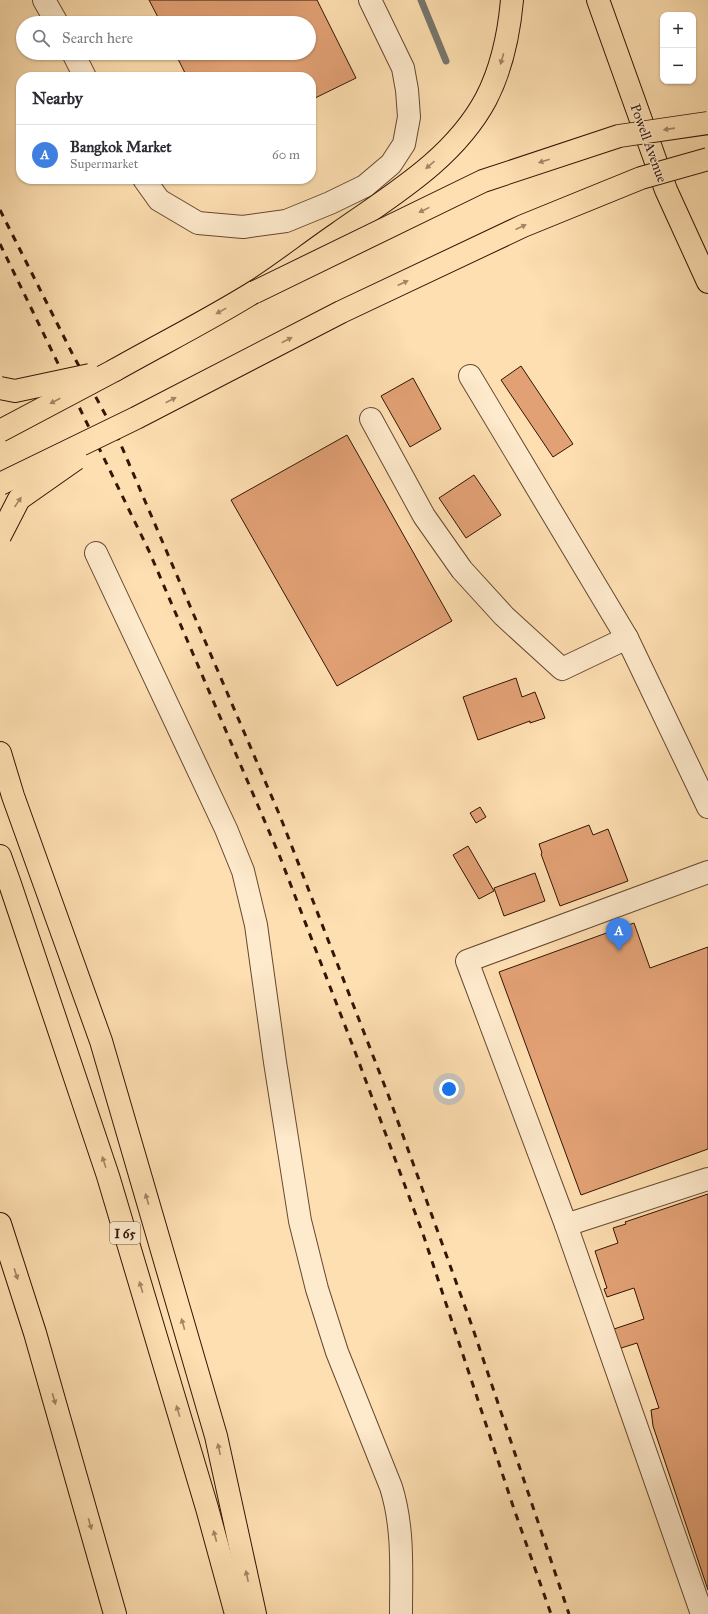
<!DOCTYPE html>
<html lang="en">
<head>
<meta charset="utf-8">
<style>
	body { margin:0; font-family:"IM FELL Great Primer",serif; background:#f7f7f7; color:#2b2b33 }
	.controls { position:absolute; right:12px; top:12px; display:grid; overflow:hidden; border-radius:8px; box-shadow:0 1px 3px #0004 }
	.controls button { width:36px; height:36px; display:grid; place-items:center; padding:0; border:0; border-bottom:1px solid #e1e1e2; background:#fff; color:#2b2b33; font:20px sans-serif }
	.you { position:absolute; left:449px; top:1089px; width:14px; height:14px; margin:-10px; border:3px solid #fff; border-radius:50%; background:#1a73e8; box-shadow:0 0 0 6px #1a73e833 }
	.badge { display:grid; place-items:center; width:26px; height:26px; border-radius:50%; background:#8f2418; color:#fff; font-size:13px; font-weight:700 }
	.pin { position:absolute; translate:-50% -33px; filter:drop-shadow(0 1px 2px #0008) }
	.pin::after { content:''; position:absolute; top:21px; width:14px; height:12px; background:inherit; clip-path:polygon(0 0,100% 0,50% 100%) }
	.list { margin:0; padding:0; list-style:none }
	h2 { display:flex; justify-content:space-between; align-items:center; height:52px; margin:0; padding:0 16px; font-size:17px }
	h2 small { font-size:13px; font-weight:400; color:#7c7c81 }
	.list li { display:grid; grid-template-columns:26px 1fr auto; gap:12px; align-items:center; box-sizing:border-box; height:60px; padding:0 16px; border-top:1px solid #e1e1e2 }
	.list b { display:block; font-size:15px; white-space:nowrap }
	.list p { margin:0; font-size:13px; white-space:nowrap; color:#7c7c81 }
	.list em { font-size:13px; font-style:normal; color:#7c7c81 }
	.icon { flex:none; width:22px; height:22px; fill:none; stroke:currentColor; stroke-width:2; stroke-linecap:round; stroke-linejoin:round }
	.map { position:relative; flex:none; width:708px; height:1614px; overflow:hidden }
	.search { position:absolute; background:#fff; box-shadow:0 1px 3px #0004; left:16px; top:16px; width:300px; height:44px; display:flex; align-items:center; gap:10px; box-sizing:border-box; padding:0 14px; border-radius:22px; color:#7c7c81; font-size:15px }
	.panel { position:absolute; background:#fff; box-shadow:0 1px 3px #0004; left:16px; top:72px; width:300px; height:112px; border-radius:16px }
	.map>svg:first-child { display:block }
</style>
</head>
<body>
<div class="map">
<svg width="708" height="1614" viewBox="0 0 708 1614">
	<rect width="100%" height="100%" fill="#fedfb1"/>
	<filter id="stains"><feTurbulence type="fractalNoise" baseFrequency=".005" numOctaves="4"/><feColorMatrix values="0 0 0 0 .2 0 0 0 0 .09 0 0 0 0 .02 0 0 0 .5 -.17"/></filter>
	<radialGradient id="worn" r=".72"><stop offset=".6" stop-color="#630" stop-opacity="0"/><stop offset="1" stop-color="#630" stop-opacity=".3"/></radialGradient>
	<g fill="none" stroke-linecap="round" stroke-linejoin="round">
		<polyline stroke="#76786f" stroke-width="7" points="421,0 446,61"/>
	</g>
	<g fill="#e2a175" stroke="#331505">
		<polygon points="149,0 317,0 356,78 311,100 311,77 187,77 175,53 309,53 309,23 161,23"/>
		<polygon points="521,366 573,444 553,457 501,380"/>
		<polygon points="413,378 441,429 410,447 381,396"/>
		<polygon points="347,435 452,621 337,686 231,500"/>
		<polygon points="474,475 501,515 466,538 439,498"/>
		<polygon points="516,678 522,697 535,692 545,718 530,723 530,721 478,740 463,697"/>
		<polygon points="480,807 486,817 476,823 470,813"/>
		<polygon points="589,825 593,835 608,829 628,881 560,906 541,854 542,853 539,844"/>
		<polygon points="468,846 494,891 479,899 453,855"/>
		<polygon points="535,873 545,901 504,916 494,888"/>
		<polygon points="634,923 650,968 708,947 708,1149 581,1195 499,972"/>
		<polygon points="708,1194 708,1590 653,1426 651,1410 659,1408 637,1343 615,1350 608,1331 644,1319 634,1288 607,1297 604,1289 607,1288 595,1251 618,1243 613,1228 626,1224 625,1222"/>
	</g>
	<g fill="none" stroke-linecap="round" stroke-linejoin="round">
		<defs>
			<g id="minor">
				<polyline points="44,0 57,23"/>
				<polyline points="73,53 85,77"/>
				<polyline points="144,179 159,200 198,223 243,227 286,221 330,203 365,186 391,164 404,144 409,117 407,90 403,68 370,0"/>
				<polyline points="470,376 627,638 708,807"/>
				<polyline points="371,419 424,516 462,570 504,616 562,669 627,638"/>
				<path d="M 96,553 L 226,829 L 243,871 L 256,925 L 275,1062 L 300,1221 L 317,1289 L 337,1352 L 391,1487 C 404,1528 401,1572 401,1614"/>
				<polyline points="708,872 467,961 566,1225 708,1179"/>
				<polyline points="566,1225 702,1614"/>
			</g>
			<polyline id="major" points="598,0 666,190 708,282"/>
			<g id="highway">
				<path d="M 115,370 C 161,344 209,320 254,292 C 283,274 310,252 338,233 C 392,195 454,159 486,99 C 502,68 509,34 512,0"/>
				<polyline points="0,753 13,796 101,1041 216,1436 255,1614"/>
				<polyline points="0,856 10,884 108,1176 207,1508 236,1614"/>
				<polyline points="0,1224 35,1333 115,1614"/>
			</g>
		</defs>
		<use href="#minor" stroke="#664830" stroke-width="24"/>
		<use href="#major" stroke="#331505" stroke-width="24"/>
		<use href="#highway" stroke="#331505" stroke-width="24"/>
		<use href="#minor" stroke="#feeacc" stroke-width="22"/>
		<use href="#major" stroke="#fedfb1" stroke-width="22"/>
		<use href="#highway" stroke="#fedfb1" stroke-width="22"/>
		<g stroke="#331505" stroke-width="3" stroke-dasharray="7 7" stroke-linecap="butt">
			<polyline points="0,210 73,355 118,438 280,816 389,1097 472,1326 569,1614"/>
			<polyline points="0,244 149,551 280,857 354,1049 423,1234 514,1509 551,1614"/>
		</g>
		<defs>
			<g id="highway-bridge">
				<polyline points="255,292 483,181 619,136 708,123"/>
				<polyline points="0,388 15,391 90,375"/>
				<polyline points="0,431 115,370"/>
				<polyline points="0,484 136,418 341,312 523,226 641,178 708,159"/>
				<polyline points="0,536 19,499 76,459"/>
			</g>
		</defs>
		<use href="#highway-bridge" stroke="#331505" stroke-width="24" stroke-linecap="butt"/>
		<use href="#highway-bridge" stroke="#fedfb1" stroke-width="22"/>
	</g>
	<defs><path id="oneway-solid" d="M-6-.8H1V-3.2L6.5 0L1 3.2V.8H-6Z"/></defs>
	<g fill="#a38464">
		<use href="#oneway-solid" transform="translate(502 59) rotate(106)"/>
		<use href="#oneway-solid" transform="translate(669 129) rotate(172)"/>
		<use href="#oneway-solid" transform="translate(544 161) rotate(162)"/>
		<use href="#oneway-solid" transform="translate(430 165) rotate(139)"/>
		<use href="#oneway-solid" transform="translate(424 210) rotate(154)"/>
		<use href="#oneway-solid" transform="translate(521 227) rotate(-24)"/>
		<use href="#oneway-solid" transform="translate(403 283) rotate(-25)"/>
		<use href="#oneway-solid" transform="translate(221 311) rotate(151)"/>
		<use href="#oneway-solid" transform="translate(287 340) rotate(-27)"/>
		<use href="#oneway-solid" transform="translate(171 400) rotate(-27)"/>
		<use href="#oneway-solid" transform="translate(55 401) rotate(152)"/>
		<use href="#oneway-solid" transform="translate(18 502) rotate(-56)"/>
		<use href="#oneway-solid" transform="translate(104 1162) rotate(-108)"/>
		<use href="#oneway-solid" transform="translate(147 1199) rotate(-106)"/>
		<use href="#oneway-solid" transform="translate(16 1274) rotate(72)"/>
		<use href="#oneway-solid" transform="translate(141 1287) rotate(-107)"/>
		<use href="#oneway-solid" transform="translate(183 1324) rotate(-106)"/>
		<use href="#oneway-solid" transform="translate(54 1399) rotate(74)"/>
		<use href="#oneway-solid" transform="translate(178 1411) rotate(-107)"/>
		<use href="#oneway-solid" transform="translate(219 1449) rotate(-102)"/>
		<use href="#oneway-solid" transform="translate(90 1524) rotate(74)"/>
		<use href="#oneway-solid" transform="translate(215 1536) rotate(-105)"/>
		<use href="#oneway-solid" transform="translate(247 1576) rotate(-102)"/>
	</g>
	<g text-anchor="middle" stroke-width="3" stroke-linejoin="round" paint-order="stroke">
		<rect fill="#feeacc" stroke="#705541" stroke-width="1" x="110" y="1222" width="30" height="22" rx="3"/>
		<g font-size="13" font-weight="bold" fill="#331505">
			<text x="125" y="1238">I 65</text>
		</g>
		<g font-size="14" fill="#331505" stroke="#feeacc">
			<text transform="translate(649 143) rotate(70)" y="5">Powell Avenue</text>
		</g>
	</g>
	<rect width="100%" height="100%" filter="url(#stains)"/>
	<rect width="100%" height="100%" fill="url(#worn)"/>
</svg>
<div class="controls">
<button>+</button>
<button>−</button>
</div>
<div class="you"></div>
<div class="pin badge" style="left:619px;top:951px;background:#3f7fe0">A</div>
<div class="search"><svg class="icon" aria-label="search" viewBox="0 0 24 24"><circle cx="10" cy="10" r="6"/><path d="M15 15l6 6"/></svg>Search here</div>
<section class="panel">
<h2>Nearby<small></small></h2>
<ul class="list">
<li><span class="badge" style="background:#3f7fe0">A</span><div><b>Bangkok Market</b><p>Supermarket</p></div><em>60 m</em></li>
</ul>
</section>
</div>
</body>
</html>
